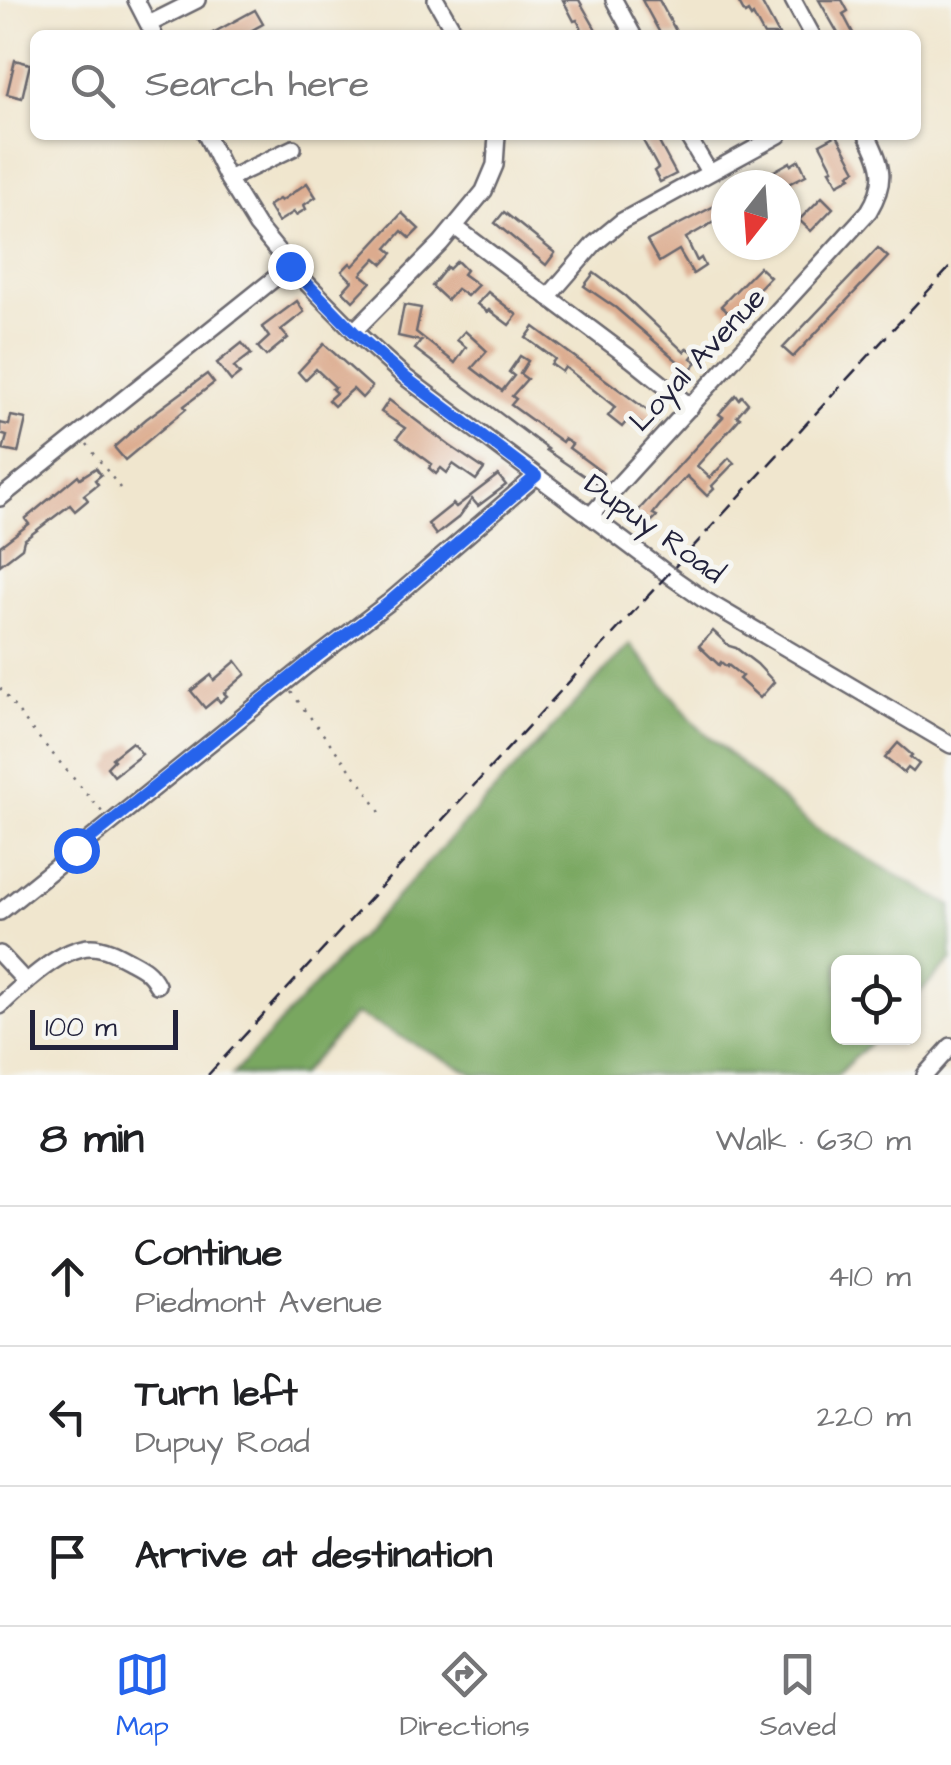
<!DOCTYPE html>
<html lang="en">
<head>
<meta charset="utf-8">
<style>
	body { margin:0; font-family:"Architects Daughter",sans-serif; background:#f2f2f2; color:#202124 }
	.controls { position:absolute; right:30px; bottom:30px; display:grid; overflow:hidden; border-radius:15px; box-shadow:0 2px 8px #0004 }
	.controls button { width:90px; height:90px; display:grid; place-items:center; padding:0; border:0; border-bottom:2px solid #e0e0e0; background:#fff; color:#202124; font:50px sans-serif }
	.compass { position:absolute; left:711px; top:170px; width:90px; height:90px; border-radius:50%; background:#fff; box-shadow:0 2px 8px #0004; rotate:197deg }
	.scale { position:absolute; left:30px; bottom:25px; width:148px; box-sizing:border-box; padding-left:10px; border:5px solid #22223b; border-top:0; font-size:28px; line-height:35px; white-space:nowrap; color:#22223b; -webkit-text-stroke:8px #f6f6f2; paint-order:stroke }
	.stop { position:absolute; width:30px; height:30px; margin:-22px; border:8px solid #2563eb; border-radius:50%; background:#fff }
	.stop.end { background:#2563eb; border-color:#fff; box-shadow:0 2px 10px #0008 }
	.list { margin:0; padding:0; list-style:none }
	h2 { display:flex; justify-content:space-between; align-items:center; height:130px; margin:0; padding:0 40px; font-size:42px }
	h2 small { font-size:32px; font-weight:400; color:#757577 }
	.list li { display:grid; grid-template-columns:65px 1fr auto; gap:30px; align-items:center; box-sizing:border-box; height:140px; padding:0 40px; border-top:2px solid #e0e0e0 }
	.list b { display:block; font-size:38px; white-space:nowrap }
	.list p { margin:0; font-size:32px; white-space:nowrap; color:#757577 }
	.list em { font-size:32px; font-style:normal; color:#757577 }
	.icon { flex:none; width:55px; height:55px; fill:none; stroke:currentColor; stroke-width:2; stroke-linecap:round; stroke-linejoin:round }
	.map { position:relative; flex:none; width:951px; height:1075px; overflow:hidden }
	.search { position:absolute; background:#fff; box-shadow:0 2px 8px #0004; left:30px; right:30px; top:30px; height:110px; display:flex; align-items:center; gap:25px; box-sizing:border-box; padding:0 35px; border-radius:15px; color:#757577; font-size:38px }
	.sheet { height:550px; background:#fff }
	nav { display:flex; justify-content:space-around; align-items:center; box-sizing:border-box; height:140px; border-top:2px solid #e0e0e0; background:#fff; font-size:28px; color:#757577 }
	nav a { display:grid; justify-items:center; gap:5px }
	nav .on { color:#2563eb }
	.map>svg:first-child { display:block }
</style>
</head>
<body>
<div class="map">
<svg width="951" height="1075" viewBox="0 0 951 1075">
	<rect width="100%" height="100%" fill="#f6f6f2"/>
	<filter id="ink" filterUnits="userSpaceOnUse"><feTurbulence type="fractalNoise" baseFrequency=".01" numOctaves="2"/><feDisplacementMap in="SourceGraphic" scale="20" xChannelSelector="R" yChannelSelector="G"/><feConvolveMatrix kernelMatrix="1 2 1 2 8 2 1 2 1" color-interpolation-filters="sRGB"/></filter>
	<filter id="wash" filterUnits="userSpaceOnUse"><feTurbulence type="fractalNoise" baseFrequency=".0048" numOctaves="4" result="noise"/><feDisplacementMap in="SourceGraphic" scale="40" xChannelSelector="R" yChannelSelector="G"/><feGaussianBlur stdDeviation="2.25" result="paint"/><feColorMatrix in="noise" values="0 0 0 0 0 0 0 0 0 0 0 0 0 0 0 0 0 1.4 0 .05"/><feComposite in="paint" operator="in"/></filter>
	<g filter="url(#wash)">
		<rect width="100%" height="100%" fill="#f0e6ce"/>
		<polygon fill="#79a761" stroke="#4e644e" stroke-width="2.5" points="630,644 696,725 816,829 951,906 951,961 914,998 914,962 838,962 838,1038 875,1038 837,1075 475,1075 356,1014 300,1075 232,1075"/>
		<g id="blocks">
			<g fill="#dcab8e">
				<polygon points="563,0 579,0 599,35 585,35 577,20 574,21"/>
				<polygon points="642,0 659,0 678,35 661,35"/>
				<polygon points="745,0 760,0 779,35 764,35 753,15 751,17 748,12 745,14 739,3"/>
				<polygon points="819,0 842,0 848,11 843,14 854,35 839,35"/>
				<polygon points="255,10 263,24 243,35 209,35"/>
				<polygon points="15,60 30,64 22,98 7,94"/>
				<polygon points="640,135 655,135 676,174 660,182 654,171 658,168"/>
				<polygon points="837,135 856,170 849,174 851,177 838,184 830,170 833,169 820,144"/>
				<polygon points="799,160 806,175 786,185 749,185 790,162 791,165"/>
				<polygon points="307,183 316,197 304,205 306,209 296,215 294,212 278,222 268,206 279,199 281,201"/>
				<polygon points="822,197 833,208 811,231 799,220"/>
				<polygon points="726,200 726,215 686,238 697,261 701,258 705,266 693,274 679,250 659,262 647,241"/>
				<polygon points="504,212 555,253 546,265 495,223"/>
				<polygon points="402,213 419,229 410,238 402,231 387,248 393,253 383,264 376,258 361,274 371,282 353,301 343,291 352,281 342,271 350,263 353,266"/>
				<polygon points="878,248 888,257 793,357 783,348"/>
				<polygon points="457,261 466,270 463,274 478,285 467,296 457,289 447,300 432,286 447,267 449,269"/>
				<polygon points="759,267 770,277 732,316 721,306"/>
				<polygon points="594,273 625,296 684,352 687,348 695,353 691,358 697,362 689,371 616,308 584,286"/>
				<polygon points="488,292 517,315 509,325 489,310 487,312 477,304"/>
				<polygon points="297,301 304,312 281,330 288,338 266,356 258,347 269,337 262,327"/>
				<polygon points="404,305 421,308 416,332 455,363 466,347 457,340 465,331 475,340 487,351 472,368 502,391 514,376 509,372 520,356 528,361 520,374 527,379 512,396 516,399 511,405 562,442 564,439 572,444 569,448 603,473 596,484 546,450 548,449 415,349 421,341 398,336"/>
				<polygon points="534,327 659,419 650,431 631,416 622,427 608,416 615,407 565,367 562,372 551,364 555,359 526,338"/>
				<polygon points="242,343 251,354 234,367 240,374 231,381 217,363"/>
				<polygon points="324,344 372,387 362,398 353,389 334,406 328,400 336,393 332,389 335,387 316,369 305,380 298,372"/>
				<polygon points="207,374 214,383 184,406 186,409 125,460 114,447 146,419"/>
				<polygon points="736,395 739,399 742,396 748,403 737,416 740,418 697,466 710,478 729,458 734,463 712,486 714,489 707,496 687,476 660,505 653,514 657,516 651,522 647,518 639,526 633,521 639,514 637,512 723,417 719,414"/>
				<polygon points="389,400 450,446 484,469 476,480 453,464 447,473 441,468 436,474 429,468 432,464 397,438 405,428 381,412"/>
				<polygon points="11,416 26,419 18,453 3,450 7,436 0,434 0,423 9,425"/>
				<polygon points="96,468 101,475 95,480 98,484 84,495 88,500 75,511 70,505 24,540 22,548 0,565 0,546 29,524 25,519 78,475 80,478"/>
				<polygon points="498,475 506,485 478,506 472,499 459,517 436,535 428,524 453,504 456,507"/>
				<polygon points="713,631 729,646 736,648 757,664 774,682 760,698 739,679 742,676 728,665 727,667 721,662 719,665 699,646"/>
				<polygon points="236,661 246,674 224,693 227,696 220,702 217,698 205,708 191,691 211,675 214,680"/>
				<polygon points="132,742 142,754 114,776 107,767 114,760 112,758"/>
				<polygon points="898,743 912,755 910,757 919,764 913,772 908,768 904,773 885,758"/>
			</g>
		</g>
	</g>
	<g filter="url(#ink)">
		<use href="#blocks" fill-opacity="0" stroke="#6a676e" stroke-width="2.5"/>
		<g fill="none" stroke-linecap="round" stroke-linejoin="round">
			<defs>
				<g id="minor">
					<polyline points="136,0 154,35"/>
					<polyline points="436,0 456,35"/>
					<polyline points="614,0 633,35"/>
					<polyline points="793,0 812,35"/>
					<polyline points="149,24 197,0"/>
					<polyline points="206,135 228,179 257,226 290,266 354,331 405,377 673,578 703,599 951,745"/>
					<polyline points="687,135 709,172"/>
					<polyline points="228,179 293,148"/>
					<polyline points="455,227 631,359 691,407"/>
					<polyline points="548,297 594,244 622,221 779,135"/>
					<polyline points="354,331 441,243 484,191 495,165 497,135"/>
					<polyline points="0,498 290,266"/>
					<path d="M 590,516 L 869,211 C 887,181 883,165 867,135"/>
					<polyline points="0,912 307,665 388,603 536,476"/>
					<polyline points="0,954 26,982"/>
					<path d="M 0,1006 C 21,986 61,947 91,947 C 104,947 117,954 128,960 C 141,967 150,971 157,985"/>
					<polyline points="925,1075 951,1046"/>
				</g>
			</defs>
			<use href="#minor" stroke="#6a676e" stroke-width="20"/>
			<g stroke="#6a676e" stroke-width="2.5" stroke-dasharray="2.5 8" stroke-linecap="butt">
				<polyline points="87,444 123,492"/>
				<polyline points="0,688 29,726 103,813"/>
				<polyline points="291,692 362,785 381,814 382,819"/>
			</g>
			<use href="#minor" stroke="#fff" stroke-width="15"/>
			<polyline stroke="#22223b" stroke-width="2.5" stroke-dasharray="15 8" stroke-linecap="butt" points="208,1075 951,266"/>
		</g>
	</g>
	<g fill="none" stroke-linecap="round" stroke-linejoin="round" filter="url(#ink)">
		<polyline stroke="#2563eb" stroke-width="12" points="76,850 307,664 388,603 536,476 406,378 354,332 290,266"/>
	</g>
	<g text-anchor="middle" stroke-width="10" stroke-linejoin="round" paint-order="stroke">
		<g font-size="30" fill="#22223b" stroke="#f6f6f2">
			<text transform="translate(697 359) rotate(-47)" y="10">Loyal Avenue</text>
			<text transform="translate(655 528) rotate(36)" y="10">Dupuy Road</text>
		</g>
	</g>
</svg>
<div class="controls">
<button><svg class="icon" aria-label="locate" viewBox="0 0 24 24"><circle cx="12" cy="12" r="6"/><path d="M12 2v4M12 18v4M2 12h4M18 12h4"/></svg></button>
</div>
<svg class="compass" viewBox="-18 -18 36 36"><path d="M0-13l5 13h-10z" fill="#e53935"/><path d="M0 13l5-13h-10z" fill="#757577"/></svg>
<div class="scale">100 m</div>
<div class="stop" style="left:76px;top:850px"></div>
<div class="stop end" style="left:290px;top:266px"></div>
<div class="search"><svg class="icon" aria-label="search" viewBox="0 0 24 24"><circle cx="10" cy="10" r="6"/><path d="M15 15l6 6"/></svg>Search here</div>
</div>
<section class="sheet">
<h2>8 min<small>Walk · 630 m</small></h2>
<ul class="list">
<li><svg class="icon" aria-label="ahead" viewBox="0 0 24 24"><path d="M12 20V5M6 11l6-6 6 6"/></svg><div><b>Continue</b><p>Piedmont Avenue</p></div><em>410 m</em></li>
<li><svg class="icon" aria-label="left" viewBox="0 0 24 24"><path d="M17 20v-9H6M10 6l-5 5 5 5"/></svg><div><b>Turn left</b><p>Dupuy Road</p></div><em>220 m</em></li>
<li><svg class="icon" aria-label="arrive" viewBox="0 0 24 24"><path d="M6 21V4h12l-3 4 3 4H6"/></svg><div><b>Arrive at destination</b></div></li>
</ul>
</section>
<nav>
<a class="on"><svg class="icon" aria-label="map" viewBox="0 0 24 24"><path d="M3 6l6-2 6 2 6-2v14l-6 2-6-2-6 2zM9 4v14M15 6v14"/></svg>Map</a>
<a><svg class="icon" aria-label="directions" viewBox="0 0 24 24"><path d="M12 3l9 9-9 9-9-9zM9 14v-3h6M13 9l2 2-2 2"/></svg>Directions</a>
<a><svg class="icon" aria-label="saved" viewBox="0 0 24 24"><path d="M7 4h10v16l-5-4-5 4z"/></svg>Saved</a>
</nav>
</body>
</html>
